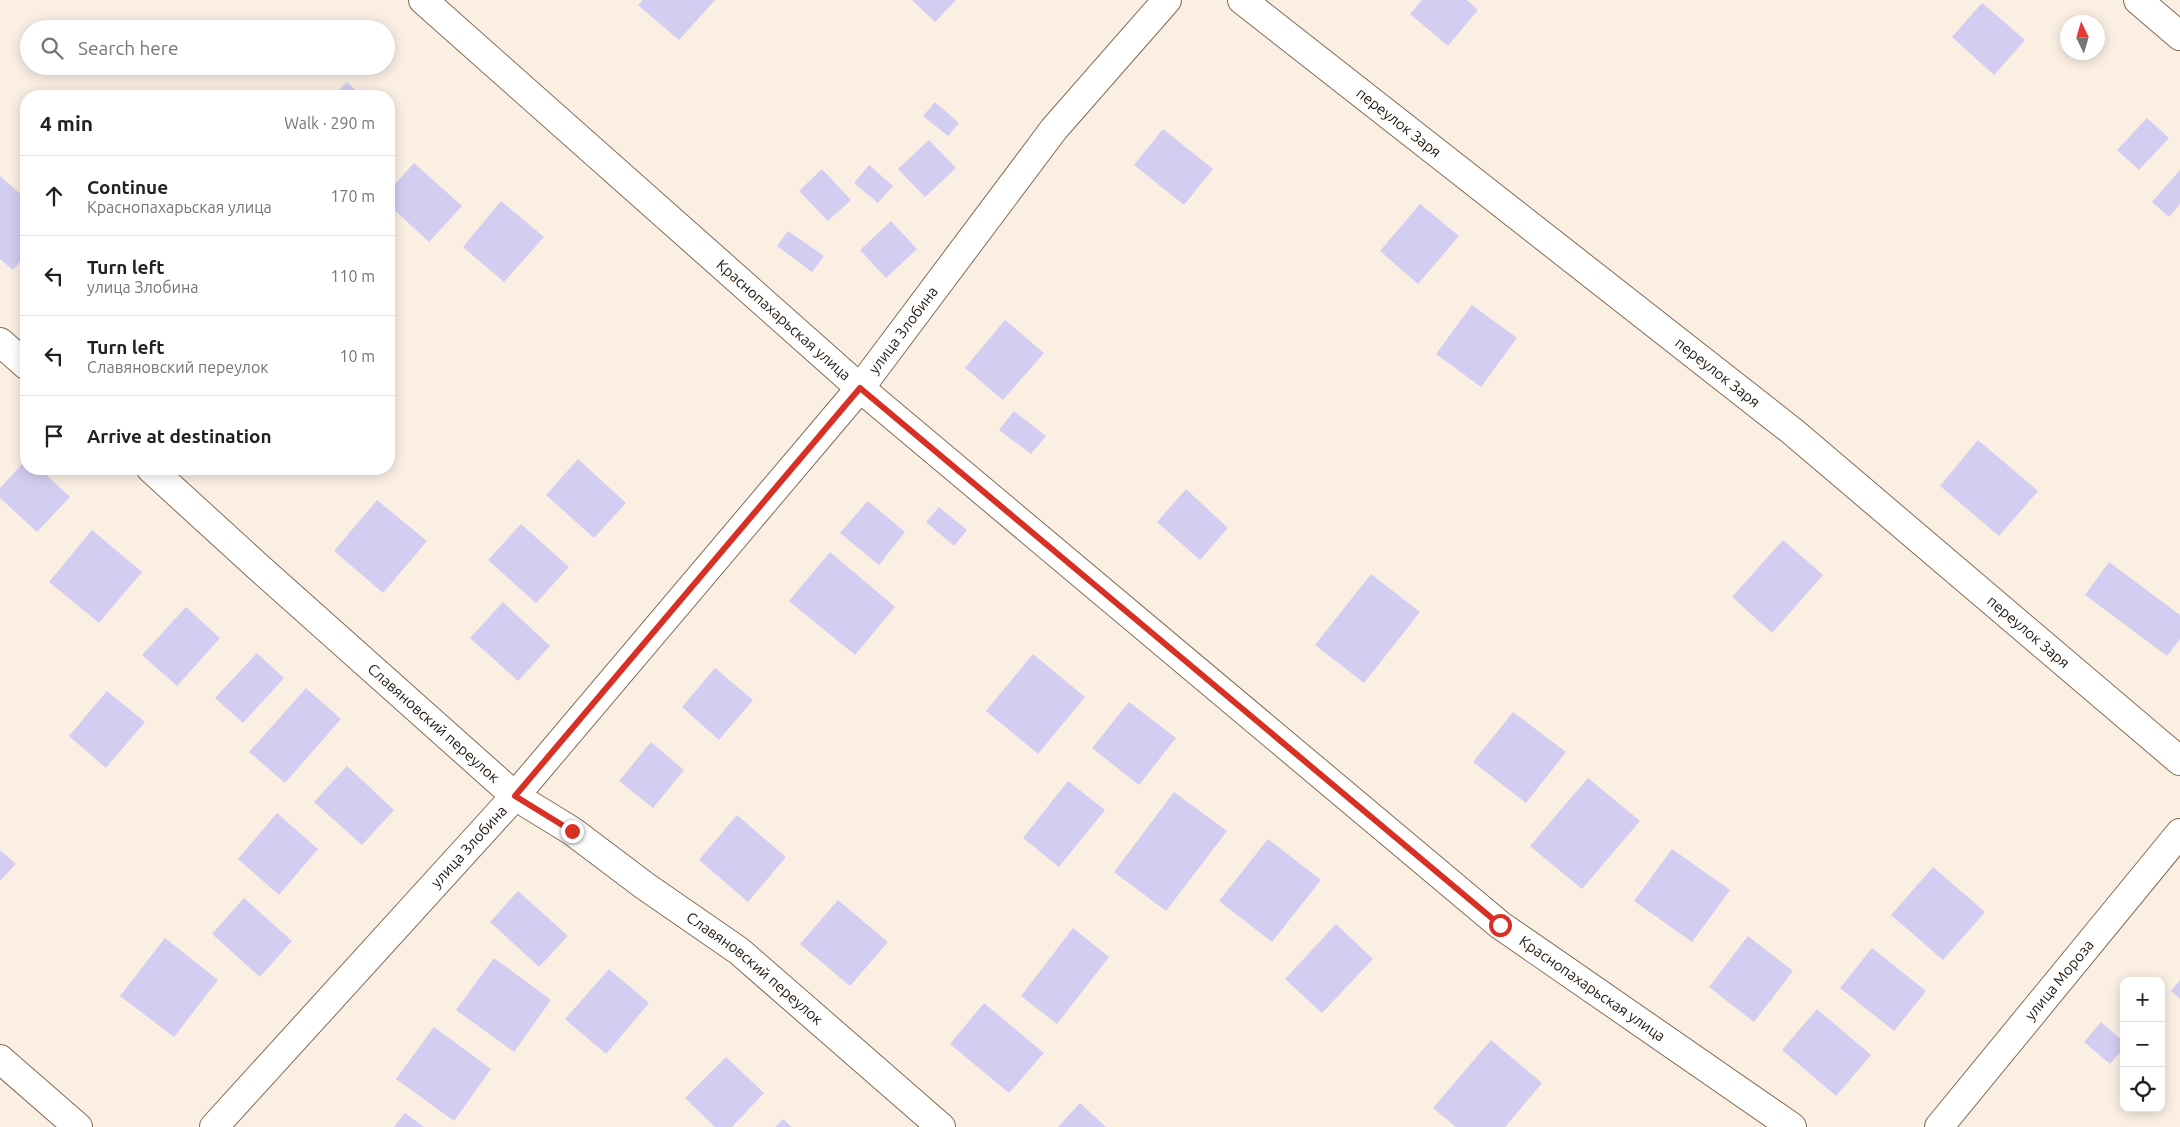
<!DOCTYPE html>
<html lang="en">
<head>
<meta charset="utf-8">
<style>
	body { margin:0; font-family:Ubuntu,sans-serif; background:#f6f6f6; color:#202124 }
	.controls { position:absolute; right:15px; bottom:15px; display:grid; overflow:hidden; border-radius:10px; box-shadow:0 2px 12px #0003 }
	.controls button { width:45px; height:45px; display:grid; place-items:center; padding:0; border:0; border-bottom:1px solid #e0e0e0; background:#fff; color:#202124; font:25px sans-serif }
	.compass { position:absolute; left:2060px; top:15px; width:45px; height:45px; border-radius:50%; background:#fff; box-shadow:0 2px 12px #0003; rotate:355deg }
	.stop { position:absolute; width:15px; height:15px; margin:-11px; border:4px solid #d93025; border-radius:50%; background:#fff }
	.stop.end { background:#d93025; border-color:#fff; box-shadow:0 1px 5px #0008 }
	.list { margin:0; padding:0; list-style:none }
	h2 { display:flex; justify-content:space-between; align-items:center; height:65px; margin:0; padding:0 20px; font-size:21px }
	h2 small { font-size:16px; font-weight:400; color:#757577 }
	.list li { display:grid; grid-template-columns:32px 1fr auto; gap:15px; align-items:center; box-sizing:border-box; height:80px; padding:0 20px; border-top:1px solid #e0e0e0 }
	.list b { display:block; font-size:19px; white-space:nowrap }
	.list p { margin:0; font-size:16px; white-space:nowrap; color:#757577 }
	.list em { font-size:16px; font-style:normal; color:#757577 }
	.icon { flex:none; width:28px; height:28px; fill:none; stroke:currentColor; stroke-width:2; stroke-linecap:round; stroke-linejoin:round }
	.map { position:relative; flex:none; width:2180px; height:1127px; overflow:hidden }
	.search { position:absolute; background:#fff; box-shadow:0 2px 12px #0003; left:20px; top:20px; width:375px; height:55px; display:flex; align-items:center; gap:12px; box-sizing:border-box; padding:0 18px; border-radius:28px; color:#757577; font-size:19px }
	.panel { position:absolute; background:#fff; box-shadow:0 2px 12px #0003; left:20px; top:90px; width:375px; height:385px; border-radius:20px }
	.map>svg:first-child { display:block }
</style>
</head>
<body>
<div class="map">
<svg width="2180" height="1127" viewBox="0 0 2180 1127">
	<rect width="100%" height="100%" fill="#fbefe4"/>
	<g fill="#d3cef1">
		<polygon points="643,0 715,0 679,40 638,5"/>
		<polygon points="912,0 956,0 935,22"/>
		<polygon points="1422,0 1467,0 1478,10 1448,46 1410,14"/>
		<polygon points="1982,3 2025,40 1994,75 1952,37"/>
		<polygon points="347,82 362,96 333,96"/>
		<polygon points="935,102 959,123 948,136 923,116"/>
		<polygon points="2147,118 2169,138 2139,170 2117,150"/>
		<polygon points="1163,129 1213,169 1184,205 1134,165"/>
		<polygon points="929,140 956,168 925,197 898,169"/>
		<polygon points="414,163 462,206 429,242 389,205 389,191"/>
		<polygon points="869,165 893,186 878,203 854,183"/>
		<polygon points="822,169 851,200 828,221 799,191"/>
		<polygon points="2180,170 2180,204 2169,217 2152,202"/>
		<polygon points="0,176 26,199 26,254 13,270 0,259"/>
		<polygon points="501,201 544,237 504,282 463,247"/>
		<polygon points="1420,204 1459,236 1418,284 1380,251"/>
		<polygon points="891,221 917,249 886,278 860,250"/>
		<polygon points="788,231 824,256 812,272 777,246"/>
		<polygon points="1472,305 1517,338 1481,387 1436,354"/>
		<polygon points="1005,320 1044,353 1003,400 965,368"/>
		<polygon points="1014,411 1046,436 1031,454 999,430"/>
		<polygon points="1978,440 2038,491 1999,536 1940,486"/>
		<polygon points="578,459 626,503 594,538 546,495"/>
		<polygon points="26,460 26,469 40,469 70,497 37,532 0,498 0,488"/>
		<polygon points="1186,489 1228,528 1200,560 1157,522"/>
		<polygon points="377,500 427,541 383,593 334,551"/>
		<polygon points="868,501 905,532 879,565 840,533"/>
		<polygon points="939,507 967,530 954,546 926,522"/>
		<polygon points="521,524 569,567 536,603 488,560"/>
		<polygon points="92,530 142,572 99,623 49,582"/>
		<polygon points="1783,540 1823,575 1772,633 1732,597"/>
		<polygon points="830,552 895,607 855,655 789,601"/>
		<polygon points="2109,562 2180,615 2180,639 2167,656 2085,595"/>
		<polygon points="1371,574 1420,612 1364,683 1315,645"/>
		<polygon points="503,602 550,646 518,681 470,638"/>
		<polygon points="186,607 220,638 177,686 142,655"/>
		<polygon points="257,653 284,678 243,723 215,698"/>
		<polygon points="1033,654 1085,697 1038,754 986,711"/>
		<polygon points="715,668 753,700 719,740 682,707"/>
		<polygon points="306,688 341,719 285,783 249,752"/>
		<polygon points="107,691 145,722 106,768 69,736"/>
		<polygon points="1129,702 1176,738 1139,785 1092,748"/>
		<polygon points="1513,712 1566,752 1526,803 1473,762"/>
		<polygon points="651,742 684,770 653,808 619,781"/>
		<polygon points="347,766 394,810 362,845 314,802"/>
		<polygon points="1588,778 1640,821 1582,889 1530,846"/>
		<polygon points="1068,781 1105,810 1059,867 1023,838"/>
		<polygon points="1174,792 1227,831 1166,911 1114,872"/>
		<polygon points="277,813 318,849 279,895 238,859"/>
		<polygon points="737,815 786,857 748,902 699,860"/>
		<polygon points="1268,839 1321,880 1272,942 1219,901"/>
		<polygon points="1672,849 1730,890 1692,942 1634,901"/>
		<polygon points="0,850 16,864 0,881"/>
		<polygon points="1933,867 1985,912 1943,960 1891,915"/>
		<polygon points="518,891 568,936 539,967 490,922"/>
		<polygon points="244,898 292,941 260,977 212,934"/>
		<polygon points="838,900 888,942 850,986 800,944"/>
		<polygon points="1336,924 1373,959 1322,1013 1285,979"/>
		<polygon points="1073,928 1109,957 1057,1024 1021,996"/>
		<polygon points="1748,936 1793,971 1754,1022 1709,987"/>
		<polygon points="165,938 218,980 174,1037 120,996"/>
		<polygon points="1872,948 1926,991 1894,1031 1840,988"/>
		<polygon points="494,958 551,1000 514,1052 456,1010"/>
		<polygon points="609,969 649,1003 606,1054 565,1019"/>
		<polygon points="2180,980 2180,999 2171,991"/>
		<polygon points="984,1003 1044,1053 1009,1093 950,1044"/>
		<polygon points="1817,1009 1871,1055 1836,1096 1782,1050"/>
		<polygon points="2101,1022 2124,1042 2124,1048 2110,1064 2084,1042"/>
		<polygon points="434,1027 491,1069 454,1121 396,1079"/>
		<polygon points="1491,1040 1542,1083 1505,1127 1456,1127 1433,1108"/>
		<polygon points="726,1057 764,1093 732,1127 715,1127 685,1098"/>
		<polygon points="1080,1103 1106,1127 1058,1127"/>
		<polygon points="405,1113 424,1127 394,1127"/>
		<polygon points="783,1119 792,1127 775,1127"/>
	</g>
	<g fill="none" stroke-linecap="round" stroke-linejoin="round">
		<defs>
			<g id="street">
				<path id="s1" d="M 423,0 L 860,388 L 1500,925 L 1792,1127"/>
				<path id="s2" d="M 1242,0 L 1792,431 L 2180,761"/>
				<polyline points="2138,0 2180,36"/>
				<polyline points="0,342 26,365"/>
				<path id="s3" d="M 151,469 L 256,565 L 515,796 L 572,831 L 645,886 L 739,951 L 941,1127"/>
				<polyline points="0,1059 78,1127"/>
				<path id="s4" d="M 214,1127 L 515,796 L 860,388 L 1054,129 L 1167,0"/>
				<path id="s5" d="M 1939,1127 L 2180,833"/>
			</g>
		</defs>
		<use href="#street" stroke="#856b53" stroke-width="30"/>
		<use href="#street" stroke="#fff" stroke-width="28"/>
	</g>
	<g fill="none" stroke-linecap="round" stroke-linejoin="round">
		<polyline stroke="#d93025" stroke-width="6" points="572,831 515,796 860,388 1500,925"/>
	</g>
	<g text-anchor="middle" stroke-width="5" stroke-linejoin="round" paint-order="stroke">
		<g font-size="15" fill="#22170d" stroke="#fff">
			<text dy="5" stroke="none"><textPath href="#s2" startOffset="199">переулок Заря</textPath></text>
			<text dy="5" stroke="none"><textPath href="#s1" startOffset="482">Краснопахарьская улица</textPath></text>
			<text dy="5" stroke="none"><textPath href="#s4" startOffset="1054">улица Злобина</textPath></text>
			<text dy="5" stroke="none"><textPath href="#s2" startOffset="604">переулок Заря</textPath></text>
			<text dy="5" stroke="none"><textPath href="#s2" startOffset="1009">переулок Заря</textPath></text>
			<text dy="5" stroke="none"><textPath href="#s3" startOffset="380">Славяновский переулок</textPath></text>
			<text dy="5" stroke="none"><textPath href="#s4" startOffset="379">улица Злобина</textPath></text>
			<text dy="5" stroke="none"><textPath href="#s3" startOffset="785">Славяновский переулок</textPath></text>
			<text dy="5" stroke="none"><textPath href="#s5" startOffset="190">улица Мороза</textPath></text>
			<text dy="5" stroke="none"><textPath href="#s1" startOffset="1532">Краснопахарьская улица</textPath></text>
		</g>
	</g>
</svg>
<div class="controls">
<button>+</button>
<button>−</button>
<button><svg class="icon" aria-label="locate" viewBox="0 0 24 24"><circle cx="12" cy="12" r="6"/><path d="M12 2v4M12 18v4M2 12h4M18 12h4"/></svg></button>
</div>
<svg class="compass" viewBox="-18 -18 36 36"><path d="M0-13l5 13h-10z" fill="#e53935"/><path d="M0 13l5-13h-10z" fill="#757577"/></svg>
<div class="stop" style="left:1500px;top:925px"></div>
<div class="stop end" style="left:572px;top:831px"></div>
<div class="search"><svg class="icon" aria-label="search" viewBox="0 0 24 24"><circle cx="10" cy="10" r="6"/><path d="M15 15l6 6"/></svg>Search here</div>
<section class="panel">
<h2>4 min<small>Walk · 290 m</small></h2>
<ul class="list">
<li><svg class="icon" aria-label="ahead" viewBox="0 0 24 24"><path d="M12 20V5M6 11l6-6 6 6"/></svg><div><b>Continue</b><p>Краснопахарьская улица</p></div><em>170 m</em></li>
<li><svg class="icon" aria-label="left" viewBox="0 0 24 24"><path d="M17 20v-9H6M10 6l-5 5 5 5"/></svg><div><b>Turn left</b><p>улица Злобина</p></div><em>110 m</em></li>
<li><svg class="icon" aria-label="left" viewBox="0 0 24 24"><path d="M17 20v-9H6M10 6l-5 5 5 5"/></svg><div><b>Turn left</b><p>Славяновский переулок</p></div><em>10 m</em></li>
<li><svg class="icon" aria-label="arrive" viewBox="0 0 24 24"><path d="M6 21V4h12l-3 4 3 4H6"/></svg><div><b>Arrive at destination</b></div></li>
</ul>
</section>
</div>
</body>
</html>
